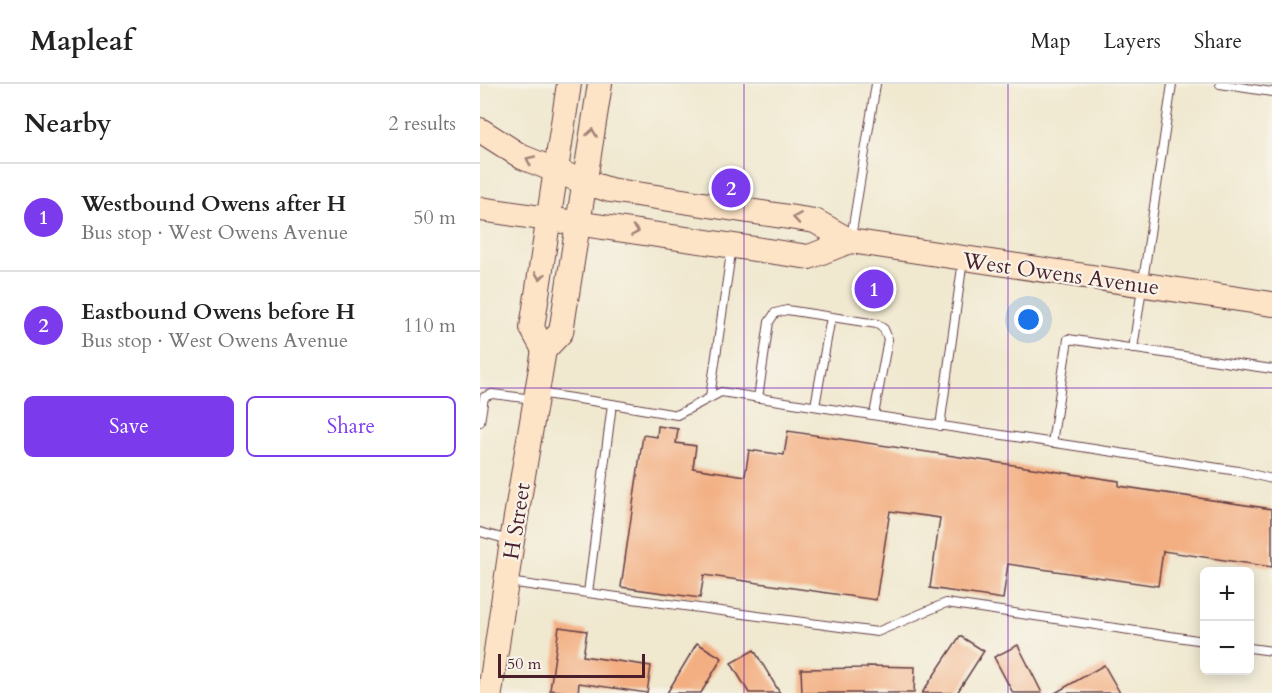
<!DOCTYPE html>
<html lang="en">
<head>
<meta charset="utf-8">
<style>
	body { margin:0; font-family:Cardo,serif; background:#f6f6f6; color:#222 }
	.controls { position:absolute; right:18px; bottom:18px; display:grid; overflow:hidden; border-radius:9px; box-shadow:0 3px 15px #0003 }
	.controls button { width:54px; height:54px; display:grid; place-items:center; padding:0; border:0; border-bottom:2px solid #e0e0e0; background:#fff; color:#222; font:30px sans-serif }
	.scale { position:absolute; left:18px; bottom:15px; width:147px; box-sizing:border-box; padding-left:6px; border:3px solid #4a1f2b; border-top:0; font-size:16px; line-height:21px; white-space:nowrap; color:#4a1f2b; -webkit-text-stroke:4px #f7f3e8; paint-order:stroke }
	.you { position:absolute; left:549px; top:236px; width:21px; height:21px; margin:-15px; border:4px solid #fff; border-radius:50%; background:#1a73e8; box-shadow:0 0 0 9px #1a73e833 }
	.badge { display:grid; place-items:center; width:39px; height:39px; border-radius:50%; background:#7c3aed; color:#fff; font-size:20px; font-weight:700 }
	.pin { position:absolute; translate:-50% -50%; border:3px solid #fff; box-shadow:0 2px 6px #0006 }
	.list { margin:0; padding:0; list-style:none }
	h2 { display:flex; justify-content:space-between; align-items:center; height:78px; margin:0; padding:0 24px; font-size:26px }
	h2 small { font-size:20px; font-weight:400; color:#767676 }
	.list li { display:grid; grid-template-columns:39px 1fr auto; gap:18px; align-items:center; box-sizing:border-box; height:108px; padding:0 24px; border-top:2px solid #e0e0e0 }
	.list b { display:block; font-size:22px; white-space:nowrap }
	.list p { margin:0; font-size:20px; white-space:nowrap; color:#767676 }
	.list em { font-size:20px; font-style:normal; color:#767676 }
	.actions { display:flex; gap:12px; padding:18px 24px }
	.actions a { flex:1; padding:14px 0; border:2px solid #7c3aed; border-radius:9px; text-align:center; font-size:21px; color:#7c3aed }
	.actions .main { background:#7c3aed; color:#fff }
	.map { position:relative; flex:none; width:792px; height:609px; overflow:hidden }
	header { display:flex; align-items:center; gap:36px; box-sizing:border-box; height:84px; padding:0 30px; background:#fff; border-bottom:2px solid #e0e0e0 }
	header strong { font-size:28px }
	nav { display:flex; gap:33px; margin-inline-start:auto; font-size:21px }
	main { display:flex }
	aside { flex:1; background:#fff }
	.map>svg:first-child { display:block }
</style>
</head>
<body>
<header>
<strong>Mapleaf</strong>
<nav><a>Map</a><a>Layers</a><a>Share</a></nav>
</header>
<main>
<aside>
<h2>Nearby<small>2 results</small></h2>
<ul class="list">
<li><span class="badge">1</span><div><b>Westbound Owens after H</b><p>Bus stop · West Owens Avenue</p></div><em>50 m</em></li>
<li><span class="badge">2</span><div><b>Eastbound Owens before H</b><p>Bus stop · West Owens Avenue</p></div><em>110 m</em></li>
</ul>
<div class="actions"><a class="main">Save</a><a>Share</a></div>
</aside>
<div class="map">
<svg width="792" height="609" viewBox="0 0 792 609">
	<rect width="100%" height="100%" fill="#f7f3e8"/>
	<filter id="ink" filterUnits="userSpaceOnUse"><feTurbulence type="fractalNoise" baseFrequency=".0167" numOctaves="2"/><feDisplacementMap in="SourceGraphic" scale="12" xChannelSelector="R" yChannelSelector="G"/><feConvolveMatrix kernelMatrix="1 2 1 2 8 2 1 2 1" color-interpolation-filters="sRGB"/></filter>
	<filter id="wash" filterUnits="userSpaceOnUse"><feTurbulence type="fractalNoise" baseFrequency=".008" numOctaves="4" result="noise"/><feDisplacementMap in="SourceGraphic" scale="24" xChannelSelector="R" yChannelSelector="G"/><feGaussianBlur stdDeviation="1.35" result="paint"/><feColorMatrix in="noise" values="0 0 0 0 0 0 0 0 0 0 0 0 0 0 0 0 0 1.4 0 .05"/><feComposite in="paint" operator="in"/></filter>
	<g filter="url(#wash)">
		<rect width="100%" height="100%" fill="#f0e8cf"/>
		<g id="blocks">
			<g fill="#f3af82">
				<polygon points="178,342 198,345 196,359 216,362 213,384 265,392 269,366 304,371 308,347 639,397 639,402 792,425 792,483 683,467 678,502 528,480 523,515 450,504 460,434 410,427 396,516 224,491 220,514 141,503 163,351 177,353"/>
				<polygon points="79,543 107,547 103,572 171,582 167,609 99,599 98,609 70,606"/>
				<polygon points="480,552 504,567 477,609 442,609"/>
				<polygon points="217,559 242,574 221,609 187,609"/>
				<polygon points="538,561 562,609 533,609 514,573"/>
				<polygon points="274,566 300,609 269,609 251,579"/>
				<polygon points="624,581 640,609 575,609"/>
				<polygon points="387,582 435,583 434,609 322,609 321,585 387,584"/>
			</g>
		</g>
	</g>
	<g filter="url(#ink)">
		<use href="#blocks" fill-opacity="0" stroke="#633d44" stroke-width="1.5"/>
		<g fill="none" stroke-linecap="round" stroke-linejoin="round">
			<defs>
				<g id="lane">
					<polyline points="740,0 792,8"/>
					<polyline points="371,154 396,0"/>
					<polyline points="653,265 692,0"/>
					<polyline points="58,309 132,320"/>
					<polyline points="230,313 252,162"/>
					<polyline points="278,314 289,238 295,229 307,226 397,240 404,245 408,255 394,331"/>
					<polyline points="335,322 351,233"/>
					<polyline points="0,338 4,313 12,310 53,315"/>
					<polyline points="460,342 483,176"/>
					<polyline points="572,359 588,255 792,285"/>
					<polyline points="0,448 29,456"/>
					<polyline points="28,498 108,509"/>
					<polyline points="724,557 466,519 397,548 108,509 132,320 197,331 241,308 758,387 792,395"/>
					<polyline points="770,564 792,567"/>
				</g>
				<g id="secondary">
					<polyline points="0,46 42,73 104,98 130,106 335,137 370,157 792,220"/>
					<polyline points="0,125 329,173 370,157"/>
					<polyline points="64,266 52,244 89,0"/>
					<polyline points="10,609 32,457 64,266 81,248 120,0"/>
				</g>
			</defs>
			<use href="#lane" stroke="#633d44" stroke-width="10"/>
			<use href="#secondary" stroke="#633d44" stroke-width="26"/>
			<use href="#lane" stroke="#fff" stroke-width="8"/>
			<use href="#secondary" stroke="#fee4c6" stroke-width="24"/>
		</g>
		<defs><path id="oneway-chevron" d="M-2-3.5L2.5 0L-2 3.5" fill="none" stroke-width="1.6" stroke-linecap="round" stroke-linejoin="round" transform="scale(1.5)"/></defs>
		<g stroke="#a48278">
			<use href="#oneway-chevron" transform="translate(112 49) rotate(-81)"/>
			<use href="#oneway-chevron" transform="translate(50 76) rotate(-155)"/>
			<use href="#oneway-chevron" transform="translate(317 134) rotate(-171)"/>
			<use href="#oneway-chevron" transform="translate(155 147) rotate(9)"/>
			<use href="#oneway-chevron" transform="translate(60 192) rotate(98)"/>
		</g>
	</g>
	<path fill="none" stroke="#7b2cbf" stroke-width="1.5" stroke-opacity="0.55" d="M 264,0 L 264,609M 528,0 L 528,609M 0,304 L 792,304"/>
	<g text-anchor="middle" stroke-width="4.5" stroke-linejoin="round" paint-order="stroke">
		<g font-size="22" fill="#4a1f2b" stroke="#f7f3e8">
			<text transform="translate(581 189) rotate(8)" y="8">West Owens Avenue</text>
			<text transform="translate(36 437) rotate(-81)" y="8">H Street</text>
		</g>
	</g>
</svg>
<div class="controls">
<button>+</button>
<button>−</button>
</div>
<div class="scale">50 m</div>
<div class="you"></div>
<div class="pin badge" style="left:394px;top:205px">1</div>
<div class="pin badge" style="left:251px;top:104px">2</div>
</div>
</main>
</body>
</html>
